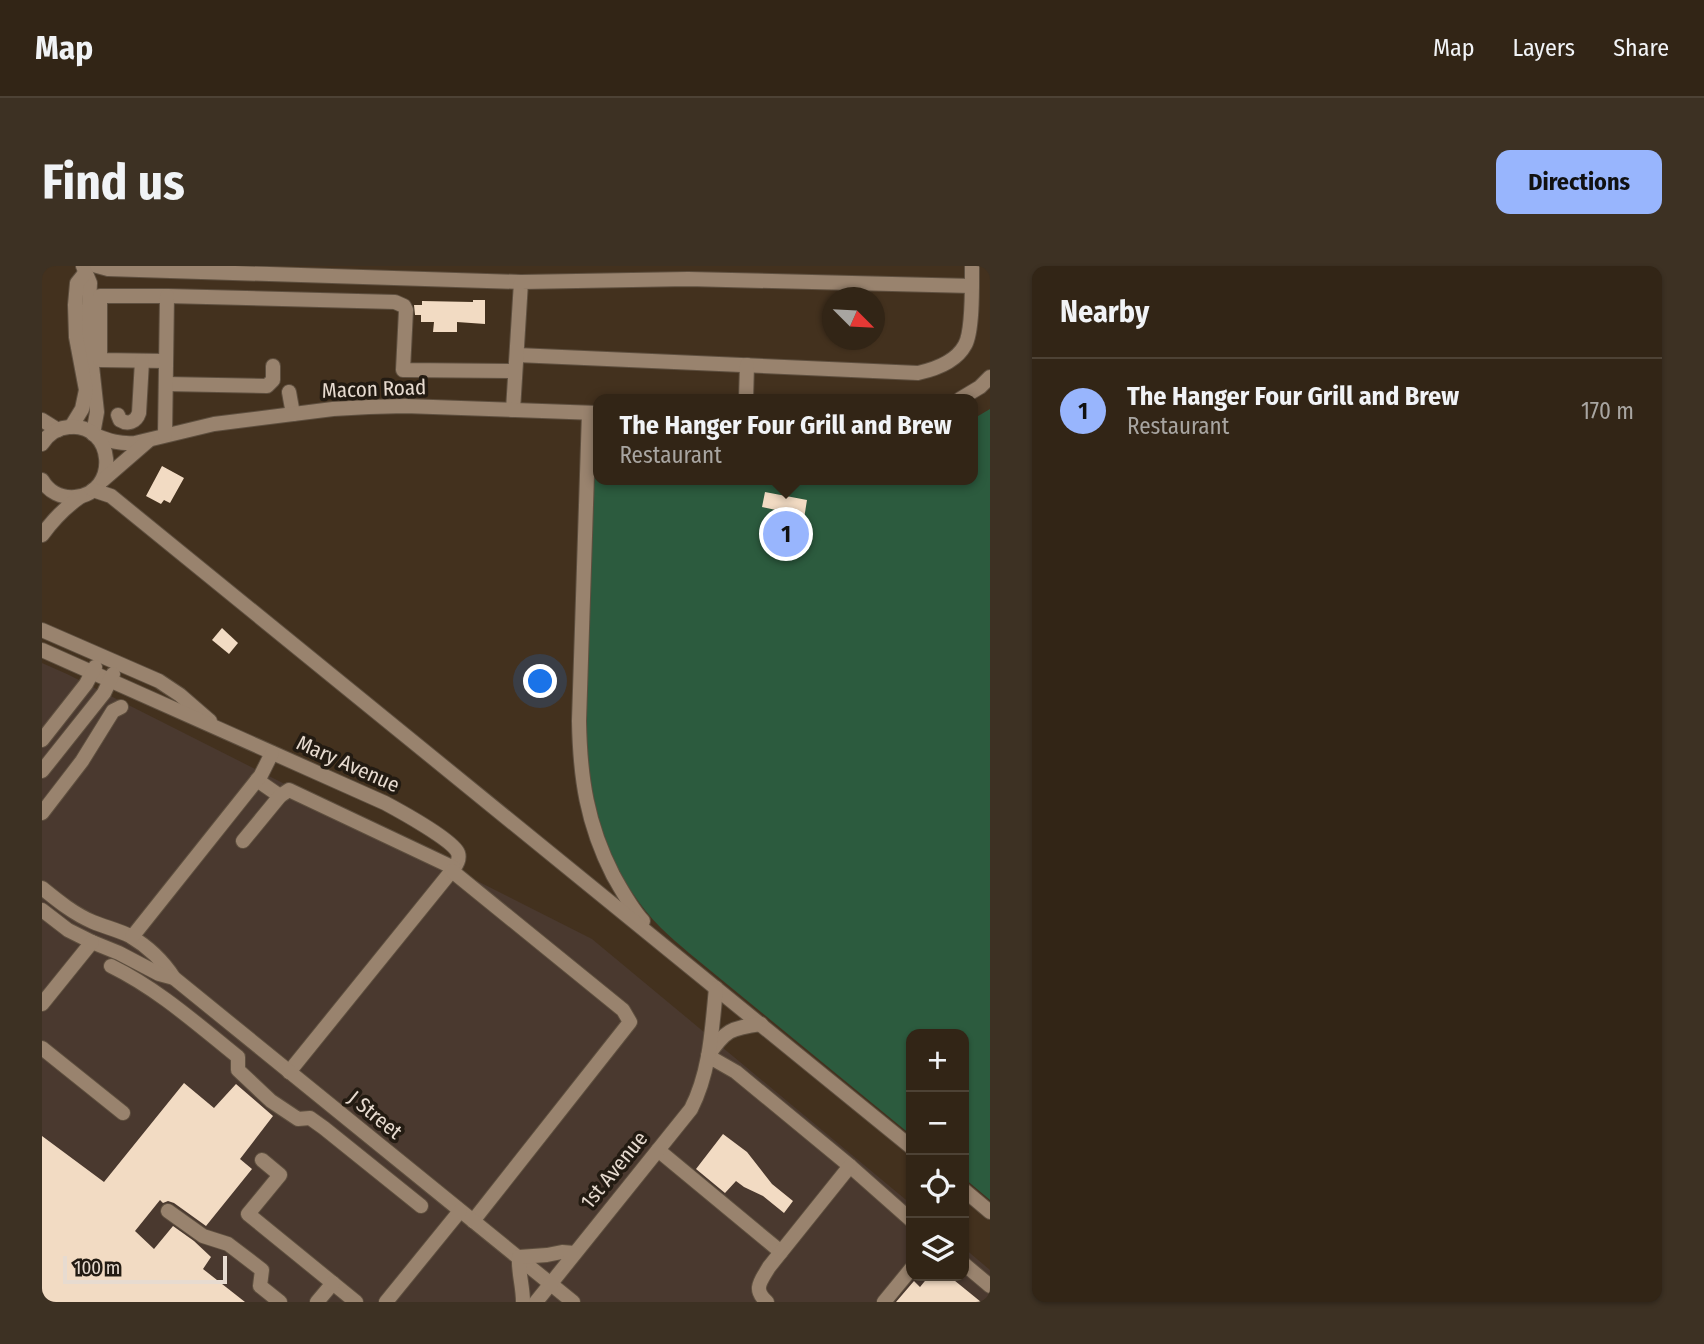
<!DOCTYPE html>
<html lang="en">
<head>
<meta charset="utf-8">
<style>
	body { margin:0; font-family:"Fira Sans Condensed",sans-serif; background:#3d3123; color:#f1f3f6 }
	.controls { position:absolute; right:21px; bottom:21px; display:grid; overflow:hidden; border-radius:14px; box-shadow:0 2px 5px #0004 }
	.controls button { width:63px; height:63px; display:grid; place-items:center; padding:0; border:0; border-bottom:2px solid #4d4235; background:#322516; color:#f1f3f6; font:35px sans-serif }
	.compass { position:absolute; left:780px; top:21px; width:63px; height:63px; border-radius:50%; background:#322516; box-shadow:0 2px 5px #0004; rotate:114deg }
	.scale { position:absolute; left:21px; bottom:18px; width:164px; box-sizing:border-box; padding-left:7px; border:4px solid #e7dbd0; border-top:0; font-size:19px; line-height:24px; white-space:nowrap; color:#e7dbd0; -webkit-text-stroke:5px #231b12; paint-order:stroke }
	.you { position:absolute; left:499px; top:416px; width:24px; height:24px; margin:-18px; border:5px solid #fff; border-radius:50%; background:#1a73e8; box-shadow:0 0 0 10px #1a73e833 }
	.badge { display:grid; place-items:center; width:46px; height:46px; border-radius:50%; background:#98b5fd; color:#111; font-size:23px; font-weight:700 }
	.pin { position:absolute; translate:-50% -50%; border:4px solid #fff; box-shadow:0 2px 7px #0006 }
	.popup { position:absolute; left:551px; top:128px; width:385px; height:91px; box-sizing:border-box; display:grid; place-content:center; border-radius:14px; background:#322516; filter:drop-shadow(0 2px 5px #0005); font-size:23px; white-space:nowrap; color:#a8a5a1 }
	.popup b { font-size:26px; color:#f1f3f6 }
	.popup::after { content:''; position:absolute; left:50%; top:100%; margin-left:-14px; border:14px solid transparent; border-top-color:#322516 }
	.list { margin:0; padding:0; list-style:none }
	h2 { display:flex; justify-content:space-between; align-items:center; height:91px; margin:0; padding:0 28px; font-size:30px }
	h2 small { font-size:23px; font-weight:400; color:#a8a5a1 }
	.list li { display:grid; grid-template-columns:46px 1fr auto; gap:21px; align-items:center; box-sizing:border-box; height:105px; padding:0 28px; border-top:2px solid #4d4235 }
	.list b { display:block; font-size:26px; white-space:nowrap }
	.list p { margin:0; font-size:23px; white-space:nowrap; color:#a8a5a1 }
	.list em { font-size:23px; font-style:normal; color:#a8a5a1 }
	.icon { flex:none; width:38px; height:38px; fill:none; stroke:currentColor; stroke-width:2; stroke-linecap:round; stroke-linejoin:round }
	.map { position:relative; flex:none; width:948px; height:1036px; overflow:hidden; border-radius:14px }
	header { display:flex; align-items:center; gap:42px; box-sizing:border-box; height:98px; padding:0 35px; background:#322516; border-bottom:2px solid #4d4235 }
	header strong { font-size:33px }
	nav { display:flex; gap:38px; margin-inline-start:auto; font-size:24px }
	.intro { display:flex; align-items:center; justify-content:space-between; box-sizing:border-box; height:168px; padding:0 42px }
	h1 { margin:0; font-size:49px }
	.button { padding:18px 32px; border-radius:14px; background:#98b5fd; color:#111; font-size:24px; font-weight:700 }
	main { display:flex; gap:42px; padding:0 42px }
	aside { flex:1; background:#322516; border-radius:14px; box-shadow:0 2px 5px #0004 }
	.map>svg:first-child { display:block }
</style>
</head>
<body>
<header>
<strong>Map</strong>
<nav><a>Map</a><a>Layers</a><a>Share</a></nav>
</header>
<div class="intro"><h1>Find us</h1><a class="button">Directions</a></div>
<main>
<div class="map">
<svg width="948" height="1036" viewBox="0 0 948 1036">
	<rect width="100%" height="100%" fill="#43311e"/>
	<polygon fill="#4a392f" points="0,397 25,408 550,673 869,938 869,1010 922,1010 922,982 948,1004 948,1036 0,1036"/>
	<path fill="#2c5b3e" d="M 948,143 L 948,934 L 922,912 L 922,768 L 869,768 L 869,869 L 647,687 C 638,679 628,671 619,662 C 576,618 549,556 544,494 C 543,482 544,469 544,457 L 553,172 L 557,163 L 557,214 L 931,214 L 931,153 Z"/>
	<g fill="#f2dbc3">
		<polygon points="431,34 443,34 443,58 415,56 415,66 391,66 392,56 379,56 379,49 373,49 372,39 380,39 380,35 431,36"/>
		<polygon points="120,200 142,212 128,237 122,234 119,238 104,230"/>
		<polygon points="723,226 765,234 757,284 728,280 734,244 720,241"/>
		<polygon points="180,362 196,377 187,388 170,374"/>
		<polygon points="142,817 172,842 194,818 231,850 198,893 210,903 164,960 132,937 126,935 121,937 118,934 93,965 112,983 131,960 152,975 169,991 161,1003 203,1036 0,1036 0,870 62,916"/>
		<polygon points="681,868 705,886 730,918 751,935 742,947 721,930 702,921 694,915 683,927 654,903"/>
		<polygon points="887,1010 907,1010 939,1036 854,1036 872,1015 878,1021"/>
	</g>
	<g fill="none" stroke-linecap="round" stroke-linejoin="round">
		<defs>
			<g id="minor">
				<polyline points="41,0 48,17 46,63 55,146 51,168"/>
				<polyline points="55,0 66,3 479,16"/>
				<path d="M 475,89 L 876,107 C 894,103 914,96 923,79 C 931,65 930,18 930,0"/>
				<polyline points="124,95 58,94 58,30 125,30 353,36 362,40 364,44 361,104 473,105"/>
				<polyline points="124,118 225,120 231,114 231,100"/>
				<polyline points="247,126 251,148"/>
				<polyline points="704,133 705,99"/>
				<polyline points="918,133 938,121 948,111"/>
				<polyline points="471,144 479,16 646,13 930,20"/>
				<path d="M 547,147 L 537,455 C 538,512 545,558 571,609 C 580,625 589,642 601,655"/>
				<path d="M 76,149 L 78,154 C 86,159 94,156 97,147 L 100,95"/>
				<polyline points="0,154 16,164"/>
				<polyline points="29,161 40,143 44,124 34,71 33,39 35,17 43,7"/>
				<path d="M 53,169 C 67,175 78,178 93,177 L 172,158 L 291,143 L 327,141 L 363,140 L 555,147"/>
				<polyline points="123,169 125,30"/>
				<path d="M 0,178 C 6,168 15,162 27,161 C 73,157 78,227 33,231 C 19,232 7,226 0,214"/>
				<polyline points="61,214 106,175"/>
				<polyline points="51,224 69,230 869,881"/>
				<path d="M 0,269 C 11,254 22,242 38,231"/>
				<polyline points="0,364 117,415 138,429 168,455"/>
				<path d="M 0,384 L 343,537 C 356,544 411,574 416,587 C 418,593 415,598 412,602 L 247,806"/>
				<polyline points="0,474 44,418 53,401"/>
				<polyline points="0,505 62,427 71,408"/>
				<polyline points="215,514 238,530"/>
				<polyline points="0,547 40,495 71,445 79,441"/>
				<polyline points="201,575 238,530 247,524 412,602"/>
				<polyline points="410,605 581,744 588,756 431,955"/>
				<path d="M 0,622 C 16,635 32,648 51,656 C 63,661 76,664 88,670 C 105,680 121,695 132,712 L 531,1036"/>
				<polyline points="0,644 26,664 50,676 77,687 117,708 132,712"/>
				<polyline points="90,671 219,509 230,487"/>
				<path d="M 69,700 C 116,723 155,758 196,791 L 196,804 L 229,835 L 256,853 L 268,852 L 282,862 L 379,940"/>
				<polyline points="0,738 50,676"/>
				<path d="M 719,758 C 689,762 683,764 666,790 L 694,806 L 808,900 L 869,954"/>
				<polyline points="0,782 81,847"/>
				<polyline points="616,884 739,986"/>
				<polyline points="220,894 238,909 206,948 314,1036"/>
				<polyline points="922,924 948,946"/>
				<polyline points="126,945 161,970 186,978 220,1004 218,1020 238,1036"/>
				<polyline points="922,998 948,1020"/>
				<polyline points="275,1036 291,1017"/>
				<polyline points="344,1036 418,945"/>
				<path d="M 481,1036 C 481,1020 476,1006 477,991 L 505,989 L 520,986 L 532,987"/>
				<path d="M 494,1036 L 649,843 C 668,806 670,763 674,722"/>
				<path d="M 725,1036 C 710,1023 719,1015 727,1001 L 808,900"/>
				<polyline points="842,1036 869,1003"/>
			</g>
		</defs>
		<use href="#minor" stroke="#5e4f3f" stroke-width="16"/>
		<use href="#minor" stroke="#99836e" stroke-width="14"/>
	</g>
	<g text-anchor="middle" stroke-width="7" stroke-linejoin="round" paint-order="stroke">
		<g font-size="21" fill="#e7dbd0" stroke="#231b12">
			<text transform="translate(332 123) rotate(-2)" y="7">Macon Road</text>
			<text transform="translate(306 498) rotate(24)" y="7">Mary Avenue</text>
			<text transform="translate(333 849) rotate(39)" y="7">J Street</text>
			<text transform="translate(572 904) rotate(-51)" y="7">1st Avenue</text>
		</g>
	</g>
</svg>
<div class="controls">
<button>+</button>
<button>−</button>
<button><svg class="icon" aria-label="locate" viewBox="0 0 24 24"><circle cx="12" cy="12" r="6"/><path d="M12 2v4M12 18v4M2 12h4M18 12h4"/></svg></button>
<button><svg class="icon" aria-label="layers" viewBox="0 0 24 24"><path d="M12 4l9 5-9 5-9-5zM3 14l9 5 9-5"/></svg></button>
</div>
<svg class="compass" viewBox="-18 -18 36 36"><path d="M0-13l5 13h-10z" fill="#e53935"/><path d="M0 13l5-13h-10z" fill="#a8a5a1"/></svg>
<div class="scale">100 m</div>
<div class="you"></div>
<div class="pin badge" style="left:744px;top:268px">1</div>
<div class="popup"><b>The Hanger Four Grill and Brew</b>Restaurant</div>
</div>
<aside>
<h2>Nearby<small></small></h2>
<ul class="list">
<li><span class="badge">1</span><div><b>The Hanger Four Grill and Brew</b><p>Restaurant</p></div><em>170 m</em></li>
</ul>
</aside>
</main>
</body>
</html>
